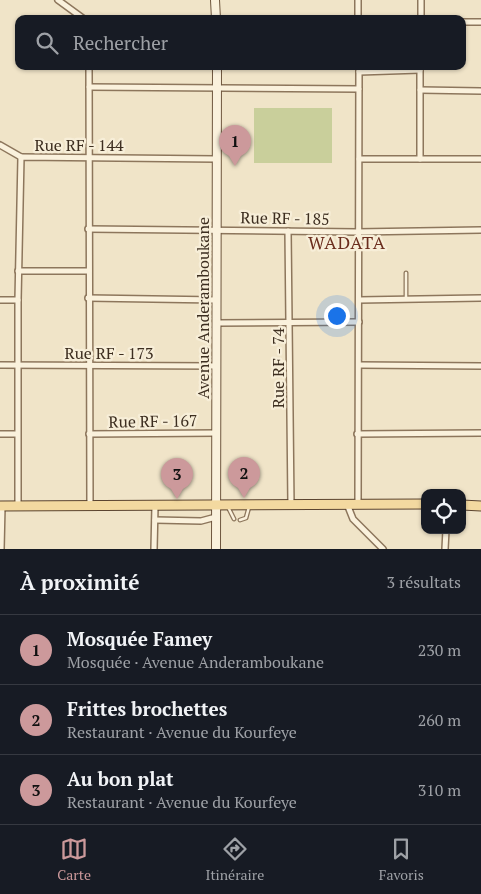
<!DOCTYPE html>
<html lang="fr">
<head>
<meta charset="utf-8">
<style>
	body { margin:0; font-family:"PT Serif",serif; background:#242831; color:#f1f3f6 }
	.controls { position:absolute; right:15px; bottom:15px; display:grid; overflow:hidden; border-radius:10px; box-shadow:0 1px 4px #0004 }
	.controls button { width:45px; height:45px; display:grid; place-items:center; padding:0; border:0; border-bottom:1px solid #363941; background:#171b24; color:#f1f3f6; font:25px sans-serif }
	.you { position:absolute; left:336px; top:315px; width:18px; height:18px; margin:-12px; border:4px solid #fff; border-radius:50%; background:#1a73e8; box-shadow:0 0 0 8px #1a73e833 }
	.badge { display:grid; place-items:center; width:32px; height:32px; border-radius:50%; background:#cc999b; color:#111; font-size:16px; font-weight:700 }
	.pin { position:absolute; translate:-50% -41px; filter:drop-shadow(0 1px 2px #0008) }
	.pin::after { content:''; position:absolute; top:26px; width:18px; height:15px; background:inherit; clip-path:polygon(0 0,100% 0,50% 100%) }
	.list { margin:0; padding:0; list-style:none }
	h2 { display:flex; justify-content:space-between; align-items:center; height:65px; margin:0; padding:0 20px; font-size:21px }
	h2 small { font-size:16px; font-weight:400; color:#9ea1a6 }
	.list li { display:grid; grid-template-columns:32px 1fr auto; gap:15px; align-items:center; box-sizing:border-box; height:70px; padding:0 20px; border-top:1px solid #363941 }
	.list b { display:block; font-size:19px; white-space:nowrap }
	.list p { margin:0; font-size:16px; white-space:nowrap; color:#9ea1a6 }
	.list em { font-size:16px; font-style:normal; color:#9ea1a6 }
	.icon { flex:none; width:28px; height:28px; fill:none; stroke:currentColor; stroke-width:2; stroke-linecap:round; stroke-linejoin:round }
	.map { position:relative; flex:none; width:481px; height:549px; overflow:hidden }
	.search { position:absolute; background:#171b24; box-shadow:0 1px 4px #0004; left:15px; right:15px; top:15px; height:55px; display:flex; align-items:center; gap:12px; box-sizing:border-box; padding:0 18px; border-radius:10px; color:#9ea1a6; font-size:19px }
	.sheet { height:275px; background:#171b24 }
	nav { display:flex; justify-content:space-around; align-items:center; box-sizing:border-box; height:70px; border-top:1px solid #363941; background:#171b24; font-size:14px; color:#9ea1a6 }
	nav a { display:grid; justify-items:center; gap:2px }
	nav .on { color:#cc999b }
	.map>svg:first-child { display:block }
</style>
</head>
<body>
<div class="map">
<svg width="481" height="549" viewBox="0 0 481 549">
	<rect width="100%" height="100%" fill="#f0e4c8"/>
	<rect fill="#c9cf9b" x="254" y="108" width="78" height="55"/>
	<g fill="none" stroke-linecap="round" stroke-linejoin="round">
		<defs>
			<g id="lane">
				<polyline points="406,273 406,299"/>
				<polyline points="228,507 234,519"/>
				<polyline points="240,520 246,518 249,507"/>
			</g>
			<g id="street">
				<polyline points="58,0 84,19"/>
				<polyline points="358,0 358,19"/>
				<polyline points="421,19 421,0"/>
				<polyline points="462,22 481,22"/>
				<polyline points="89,66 90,506"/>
				<polyline points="359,72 420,70"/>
				<polyline points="89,87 359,89"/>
				<polyline points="420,90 481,91"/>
				<polyline points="0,145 21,157"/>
				<polyline points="359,159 481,159"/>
				<polyline points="420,159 420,66"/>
				<polyline points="88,229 357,232 481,230"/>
				<polyline points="288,231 291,505"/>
				<polyline points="18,271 89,271"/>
				<polyline points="88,298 217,300"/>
				<polyline points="0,300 18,300"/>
				<polyline points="359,300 481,298"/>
				<polyline points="217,323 359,322"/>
				<polyline points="0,365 217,366"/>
				<polyline points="359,365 481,366"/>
				<polyline points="0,434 17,434"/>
				<polyline points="89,434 217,433"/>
				<polyline points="357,434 481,433"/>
				<polyline points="347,504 353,519 383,549"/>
				<polyline points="358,504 359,66"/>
				<polyline points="18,506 18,300 21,157 216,159"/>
				<polyline points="155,520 201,521 216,517"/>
				<polyline points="1,549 2,506"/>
				<polyline points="154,549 155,506"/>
				<polyline points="445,549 446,530"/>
			</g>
			<g id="secondary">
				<polyline points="215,0 216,19"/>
				<polyline points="216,549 217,66"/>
			</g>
			<g id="primary">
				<polyline points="462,505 481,506"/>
				<polyline points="0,506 425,504"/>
			</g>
		</defs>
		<use href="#lane" stroke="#8d765c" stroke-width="5"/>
		<use href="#street" stroke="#8d765c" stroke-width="8"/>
		<use href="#secondary" stroke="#6f573f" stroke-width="10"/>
		<use href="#primary" stroke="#5b4430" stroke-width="11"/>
		<use href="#lane" stroke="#faf1dc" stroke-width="2.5"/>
		<use href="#street" stroke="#faf1dc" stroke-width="5"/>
		<use href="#secondary" stroke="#faf1dc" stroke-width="8"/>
		<use href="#primary" stroke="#f3d9a0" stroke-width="9"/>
	</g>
	<g text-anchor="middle" stroke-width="4.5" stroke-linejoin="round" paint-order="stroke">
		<g font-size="16" fill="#3d2e20" stroke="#f7eed8">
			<text x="79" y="151">Rue RF - 144</text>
			<text transform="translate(285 218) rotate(1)" y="6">Rue RF - 185</text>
			<text transform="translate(203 308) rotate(-90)" y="6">Avenue Anderamboukane</text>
			<text x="109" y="359">Rue RF - 173</text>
			<text transform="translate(278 368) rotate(-90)" y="6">Rue RF - 74</text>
			<text transform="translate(153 421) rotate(-1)" y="6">Rue RF - 167</text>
		</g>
		<g font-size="18" letter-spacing="1" fill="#6b2e1e" stroke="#f7eed8">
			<text x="347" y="249">WADATA</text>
		</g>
	</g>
</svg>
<div class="controls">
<button><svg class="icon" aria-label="locate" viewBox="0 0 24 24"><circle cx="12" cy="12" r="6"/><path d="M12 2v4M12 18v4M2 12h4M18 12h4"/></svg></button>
</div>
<div class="you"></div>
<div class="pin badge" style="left:235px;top:166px">1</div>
<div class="pin badge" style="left:244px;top:498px">2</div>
<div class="pin badge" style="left:177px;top:499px">3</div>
<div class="search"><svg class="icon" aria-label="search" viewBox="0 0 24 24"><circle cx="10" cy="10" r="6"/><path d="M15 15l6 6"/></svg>Rechercher</div>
</div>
<section class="sheet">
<h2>À proximité<small>3 résultats</small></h2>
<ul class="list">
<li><span class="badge">1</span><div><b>Mosquée Famey</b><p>Mosquée · Avenue Anderamboukane</p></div><em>230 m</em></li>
<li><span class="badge">2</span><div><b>Frittes brochettes</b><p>Restaurant · Avenue du Kourfeye</p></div><em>260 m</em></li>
<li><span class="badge">3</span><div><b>Au bon plat</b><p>Restaurant · Avenue du Kourfeye</p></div><em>310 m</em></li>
</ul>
</section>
<nav>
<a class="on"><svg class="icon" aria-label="map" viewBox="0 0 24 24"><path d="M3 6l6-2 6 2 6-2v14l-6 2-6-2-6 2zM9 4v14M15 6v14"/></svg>Carte</a>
<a><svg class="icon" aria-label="directions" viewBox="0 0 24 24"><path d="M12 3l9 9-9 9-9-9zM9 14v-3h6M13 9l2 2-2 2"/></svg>Itinéraire</a>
<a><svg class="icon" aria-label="saved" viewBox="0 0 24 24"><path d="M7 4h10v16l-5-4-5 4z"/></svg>Favoris</a>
</nav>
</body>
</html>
